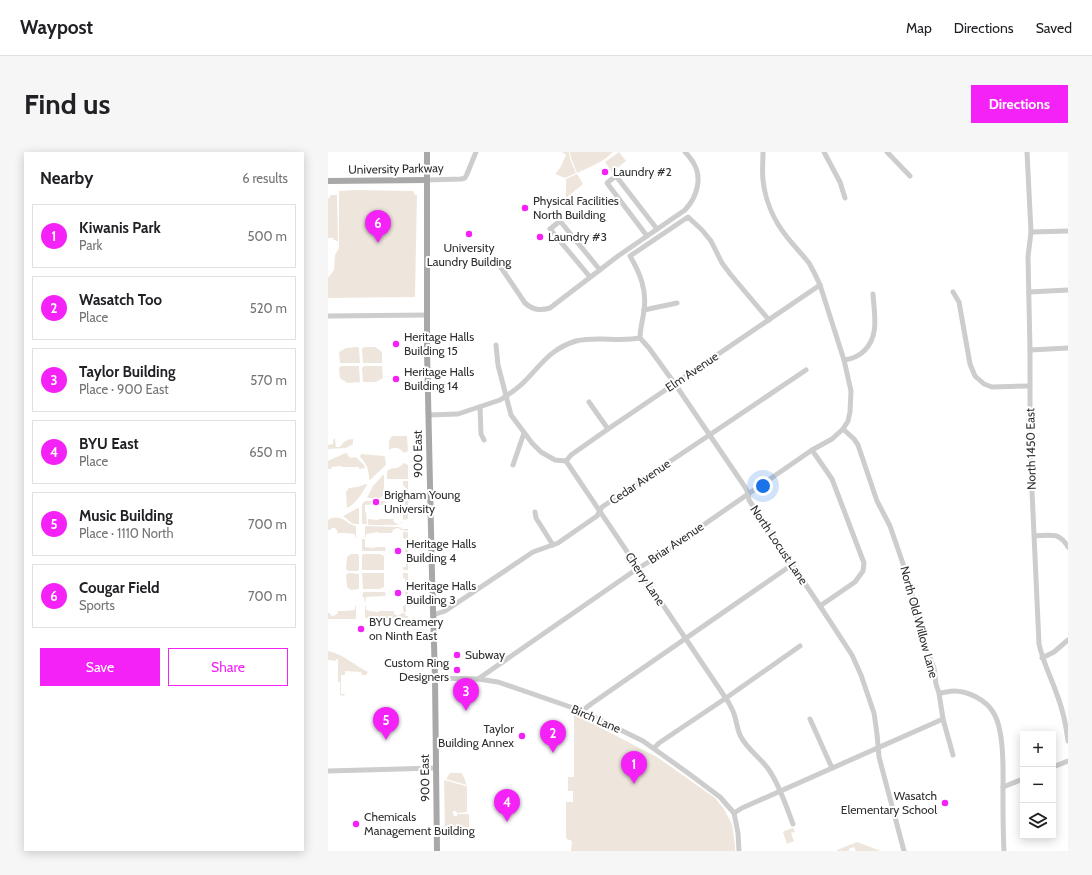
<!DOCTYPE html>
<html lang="en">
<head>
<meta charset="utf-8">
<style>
	body { margin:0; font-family:Cabin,sans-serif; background:#f6f6f6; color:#202124 }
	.controls { position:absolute; right:12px; bottom:12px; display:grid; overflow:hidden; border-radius:0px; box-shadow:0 2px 10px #0003 }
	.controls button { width:36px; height:36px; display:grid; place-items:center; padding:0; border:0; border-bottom:1px solid #e0e0e0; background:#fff; color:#202124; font:20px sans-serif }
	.you { position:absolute; left:435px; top:334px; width:14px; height:14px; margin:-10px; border:3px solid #fff; border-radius:50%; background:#1a73e8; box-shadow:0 0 0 6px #1a73e833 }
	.badge { display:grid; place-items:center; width:26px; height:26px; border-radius:50%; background:#f422f7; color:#fff; font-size:13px; font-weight:700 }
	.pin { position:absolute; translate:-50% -33px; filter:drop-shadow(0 1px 2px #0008) }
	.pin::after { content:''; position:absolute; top:21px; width:14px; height:12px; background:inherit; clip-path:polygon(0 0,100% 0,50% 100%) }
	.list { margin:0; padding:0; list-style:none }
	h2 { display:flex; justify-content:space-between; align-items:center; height:52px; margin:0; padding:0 16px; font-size:17px }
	h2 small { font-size:13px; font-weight:400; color:#757577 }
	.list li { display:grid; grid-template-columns:26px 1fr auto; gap:12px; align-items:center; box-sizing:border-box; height:64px; margin:0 8px 8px; padding:0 8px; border:1px solid #e0e0e0; border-radius:0px }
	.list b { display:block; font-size:15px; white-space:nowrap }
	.list p { margin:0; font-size:13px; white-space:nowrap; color:#757577 }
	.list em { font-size:13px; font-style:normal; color:#757577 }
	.actions { display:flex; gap:8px; padding:12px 16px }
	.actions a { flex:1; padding:9px 0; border:1px solid #f422f7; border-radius:0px; text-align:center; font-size:14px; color:#f422f7 }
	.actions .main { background:#f422f7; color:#fff }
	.icon { flex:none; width:22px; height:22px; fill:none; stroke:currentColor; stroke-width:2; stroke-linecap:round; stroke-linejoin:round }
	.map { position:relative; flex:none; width:740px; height:699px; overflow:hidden; border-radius:0px }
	header { display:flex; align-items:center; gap:24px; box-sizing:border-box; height:56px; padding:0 20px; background:#fff; border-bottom:1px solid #e0e0e0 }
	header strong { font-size:19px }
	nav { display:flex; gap:22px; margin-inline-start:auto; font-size:14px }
	.intro { display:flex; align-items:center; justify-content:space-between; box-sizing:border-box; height:96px; padding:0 24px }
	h1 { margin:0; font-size:28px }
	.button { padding:10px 18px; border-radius:0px; background:#f422f7; color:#fff; font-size:14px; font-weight:700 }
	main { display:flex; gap:24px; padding:0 24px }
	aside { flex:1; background:#fff; border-radius:0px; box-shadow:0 2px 10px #0003 }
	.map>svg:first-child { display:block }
</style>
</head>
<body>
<header>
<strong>Waypost</strong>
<nav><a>Map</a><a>Directions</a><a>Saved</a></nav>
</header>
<div class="intro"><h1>Find us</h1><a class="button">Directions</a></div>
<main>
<aside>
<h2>Nearby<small>6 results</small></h2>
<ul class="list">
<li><span class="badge">1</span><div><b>Kiwanis Park</b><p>Park</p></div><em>500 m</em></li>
<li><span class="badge">2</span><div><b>Wasatch Too</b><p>Place</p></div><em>520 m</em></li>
<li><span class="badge">3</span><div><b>Taylor Building</b><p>Place · 900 East</p></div><em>570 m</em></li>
<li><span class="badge">4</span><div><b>BYU East</b><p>Place</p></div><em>650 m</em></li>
<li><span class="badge">5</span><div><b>Music Building</b><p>Place · 1110 North</p></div><em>700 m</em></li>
<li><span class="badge">6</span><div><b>Cougar Field</b><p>Sports</p></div><em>700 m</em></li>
</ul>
<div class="actions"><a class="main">Save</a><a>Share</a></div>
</aside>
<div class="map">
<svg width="740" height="699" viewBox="0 0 740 699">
	<rect width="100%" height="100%" fill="#fff"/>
	<g fill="#eee6dc">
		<polygon points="234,0 241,0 242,7 248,21 237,26 227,22 232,16 238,3"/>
		<path d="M 242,0 L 285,0 C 275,10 262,15 249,21 L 243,6 Z"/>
		<polygon points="291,0 298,9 284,20 277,10"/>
		<polygon points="249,22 255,32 238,46 238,27"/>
		<polygon points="28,38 85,39 87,43 89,43 87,145 0,146 0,126 6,118 7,103 11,96 11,39"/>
		<polygon points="3,43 9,43 10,89 8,89 8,88 6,88 5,86 0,86 0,47"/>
		<polygon points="36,195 47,195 54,200 54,211 35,211 34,197"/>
		<polygon points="18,196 30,195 31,196 32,211 12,211 11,200"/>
		<polygon points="13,214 31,214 32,230 19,231 12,226 11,216"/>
		<polygon points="36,214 54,214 55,226 48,230 35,230 34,216"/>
		<path d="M 64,284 L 79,284 L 80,299 L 76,301 C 72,296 67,294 61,298 L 61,289 Z"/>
		<path d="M 7,286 L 8,295 L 12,295 C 15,290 19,287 25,287 L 25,292 L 18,296 L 0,297 L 0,293 L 5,292 L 5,288 Z"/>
		<polygon points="19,301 20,304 23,306 28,305 36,313 37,316 31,317 31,315 14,315 13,314 4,315 3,317 0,317 0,309 15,302"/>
		<path d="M 33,302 L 56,304 L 57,305 L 58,313 L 42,328 L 41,327 C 41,318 39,312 32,305 Z"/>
		<path d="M 76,311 L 80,313 L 80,327 L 59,327 L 59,319 L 64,316 C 69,317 72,315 76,311 Z"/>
		<polygon points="55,323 56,323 56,343 51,346 39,346 45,334"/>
		<polygon points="75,329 80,329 80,367 75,368 75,362 77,361 77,351 76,350 77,334 75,334"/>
		<path d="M 38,332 L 39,332 L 39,333 C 33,342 29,351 19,356 L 18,340 L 21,336 L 29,335 Z"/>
		<polygon points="37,349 57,349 58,352 53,353 47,352 37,353 37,360 38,360 39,372 34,372 34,352"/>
		<polygon points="30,356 31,356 31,372 25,372 15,364"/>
		<path d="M 3,366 C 16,363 18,372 28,374 L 28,385 L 27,386 L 27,382 L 18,381 L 9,381 L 9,380 L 10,380 L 7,376 L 4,376 L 2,378 L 0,378 L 0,368 Z"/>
		<polygon points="40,367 50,368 51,367 66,367 65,368 67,371 70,372 73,371 73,369 74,371 68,373 41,373 40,372"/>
		<polygon points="37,374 71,375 74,377 80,377 80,379 73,378 72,377 69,376 65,378 64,381 51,381 50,380 38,382 38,385 37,385"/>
		<polygon points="75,380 80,380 80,418 76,418 75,417 75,415 78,415 77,403 77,397 78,396 77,387 75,386"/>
		<polygon points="34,387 37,387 37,395 45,396 48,395 57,395 58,399 34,399"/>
		<polygon points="23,402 30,402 31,404 31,417 30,419 20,419 18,417 19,405"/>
		<polygon points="35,402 52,402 56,404 56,418 34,418 34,404"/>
		<polygon points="20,421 31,422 31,437 23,438 19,435 18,423"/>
		<polygon points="34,421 56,421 56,435 52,437 35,437"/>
		<path d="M 75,421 L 80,421 L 80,451 L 78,451 L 78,460 L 75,460 L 75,454 L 77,453 C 77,443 77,436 77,426 L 75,426 Z"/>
		<path d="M 35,440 L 56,440 L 58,441 L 57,444 C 50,444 45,445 38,445 L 37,452 L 36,445 L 34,445 Z"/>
		<polygon points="27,454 28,454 28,467 0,467 0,461 2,461 2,463 6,464 10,461 9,459 18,459 27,458"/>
		<polygon points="37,454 38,454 38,458 40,458 41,459 50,460 51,459 66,459 66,462 70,464 73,462 73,461 77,461 78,464 80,464 80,466 37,466"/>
		<path d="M 0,499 C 15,502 26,513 40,520 L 38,523 L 34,523 L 33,520 L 17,519 L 17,523 L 13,523 L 13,542 L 17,542 L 16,544 L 12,543 L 12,530 L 10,530 L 10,507 L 8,507 L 8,509 L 0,508 Z"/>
		<polygon points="246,562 329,605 387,646 396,657 404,672 407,693 407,699 243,699 244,689 239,687 238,685 238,650 245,650 245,639 240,639 240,625 246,625"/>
		<polygon points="122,621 134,621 139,633 118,627"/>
		<polygon points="116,628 138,634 139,635 139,660 129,661 128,659 125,659 125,661 126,664 129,664 129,662 141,662 141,684 117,682"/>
		<polygon points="465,676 467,680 463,681 466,689 459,692 455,680 456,679"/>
		<polygon points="529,690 553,699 528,699 526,695 521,697 521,699 509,699 509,698"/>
	</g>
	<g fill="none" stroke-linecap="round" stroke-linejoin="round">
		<g stroke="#cdcdcd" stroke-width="5">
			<polyline points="496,0 512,30 517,46"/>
			<polyline points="559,0 582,24"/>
			<path d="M 699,0 L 703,80 L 700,105 L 702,198 L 702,295 L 711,492 C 715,510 722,523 728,540 C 734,555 738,572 740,589"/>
			<polyline points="99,28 133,27 137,26 139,22 148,0"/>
			<polyline points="703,80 740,79"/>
			<polyline points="319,84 279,31 288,24 329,77"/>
			<path d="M 172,114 L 197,151 C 205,158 212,159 222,156 L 290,104 L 357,58 C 369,45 375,26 365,10 C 363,7 360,3 357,0"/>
			<polyline points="262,125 222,77 232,69 272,118"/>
			<polyline points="625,140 631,150 642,212 647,224 656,232 664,235 702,234"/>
			<polyline points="701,140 740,138"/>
			<polyline points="316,158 349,151"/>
			<polyline points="0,164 99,163"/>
			<path d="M 441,168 L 403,123 L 394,111 L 383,89 L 374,78 L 360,65 L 302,104 C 312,121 319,138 316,158 C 315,168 312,176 312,186 L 321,196 L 347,232 L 417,335 L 420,341 L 421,348 L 492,454 L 524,503 L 533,523 L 546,561 L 549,582 L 551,605 L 576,699"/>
			<path d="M 168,193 L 170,213 L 183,263 L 204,291 L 213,300 L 227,308 L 238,309 L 401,551 C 402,554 405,558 406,562 C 409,570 409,578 413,585 C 420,598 433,606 441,618 C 452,634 458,654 465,672"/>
			<polyline points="702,198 740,196"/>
			<path d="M 516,208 C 524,207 531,204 536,199 C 552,184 546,161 545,142"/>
			<polyline points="261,250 280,277"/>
			<polyline points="152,255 153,282 156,288"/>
			<path d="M 101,263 L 130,262 L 172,248 C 180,243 189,237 196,230 C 214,212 222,197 248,189 C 269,184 291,190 312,186"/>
			<polyline points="515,277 526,287 530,293 549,349 562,374 581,429 594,486 606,516 608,532 611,541 615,567 625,603"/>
			<polyline points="484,298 504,327 536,411 535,419 527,430 492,454"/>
			<polyline points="238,309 243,303 280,277 492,133"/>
			<polyline points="185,313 196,281"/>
			<polyline points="207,360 208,366 225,393"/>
			<path d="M 707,384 C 723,383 731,380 740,395"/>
			<polyline points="105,463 117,459 205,400 230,391 269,364 274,355 377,286 478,218"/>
			<polyline points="714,506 726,500 740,488"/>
			<polyline points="107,526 150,527 170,530 254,559 315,589 360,621 392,645 406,661"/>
			<path d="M 150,527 L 306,419 L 335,401 L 423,340 L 484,298 L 504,287 L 515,277 L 520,269 L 522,260 L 523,239 L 516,208 L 492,133 C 489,126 485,118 481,111 C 474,102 466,94 459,85 C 446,69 437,48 435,28 C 434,19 435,9 435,0"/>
			<path d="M 611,541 C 616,541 621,539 626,539 C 640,539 658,548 665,560 C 677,578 675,622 675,644 C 675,662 675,681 676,699"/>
			<polyline points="254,559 263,552 465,412"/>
			<polyline points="482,567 504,616"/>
			<polyline points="326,596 331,591 398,546 472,494"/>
			<polyline points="725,615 740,609"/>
			<polyline points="0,619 108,616"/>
			<polyline points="675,635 695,627"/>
			<polyline points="406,661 414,656 615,567"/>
			<polyline points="406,661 410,681 411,699"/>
		</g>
		<g stroke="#a8a8a8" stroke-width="6">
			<polyline points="99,0 99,198 104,423 107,526 109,699"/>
			<polyline points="0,29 99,28"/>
		</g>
	</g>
	<g fill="#f422f7" stroke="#fff" stroke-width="1.5">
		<circle cx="277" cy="20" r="4"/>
		<circle cx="197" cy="56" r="4"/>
		<circle cx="141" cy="82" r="4"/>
		<circle cx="212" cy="85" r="4"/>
		<circle cx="68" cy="192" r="4"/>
		<circle cx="68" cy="227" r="4"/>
		<circle cx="48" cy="350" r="4"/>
		<circle cx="70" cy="399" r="4"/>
		<circle cx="70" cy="441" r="4"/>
		<circle cx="33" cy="477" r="4"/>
		<circle cx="129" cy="503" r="4"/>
		<circle cx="129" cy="518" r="4"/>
		<circle cx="194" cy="584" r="4"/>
		<circle cx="617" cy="651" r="4"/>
		<circle cx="28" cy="672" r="4"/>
	</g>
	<g text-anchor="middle" stroke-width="4" stroke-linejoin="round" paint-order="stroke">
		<g font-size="12" fill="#303030" stroke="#fff">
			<text transform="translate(68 17) rotate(-1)" y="4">University Parkway</text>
			<text transform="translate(364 220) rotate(-34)" y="4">Elm Avenue</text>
			<text transform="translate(703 297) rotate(-91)" y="4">North 1450 East</text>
			<text transform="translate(90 302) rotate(-91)" y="4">900 East</text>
			<text transform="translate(312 330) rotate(-34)" y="4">Cedar Avenue</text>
			<text transform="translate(348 391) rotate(-34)" y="4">Briar Avenue</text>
			<text transform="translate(451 393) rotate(56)" y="4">North Locust Lane</text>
			<text transform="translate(317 427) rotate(56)" y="4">Cherry Lane</text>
			<text transform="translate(591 470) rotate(75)" y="4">North Old Willow Lane</text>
			<text transform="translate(268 567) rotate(24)" y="4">Birch Lane</text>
			<text transform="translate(97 626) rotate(-91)" y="4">900 East</text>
		</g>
		<g font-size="12" fill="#303030" stroke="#fff" text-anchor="start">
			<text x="285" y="24">Laundry #2</text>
			<text x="205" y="53">Physical Facilities<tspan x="205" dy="14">North Building</tspan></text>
			<text x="220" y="89">Laundry #3</text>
			<text x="141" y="100" text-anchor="middle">University<tspan x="141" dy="14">Laundry Building</tspan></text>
			<text x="76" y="189">Heritage Halls<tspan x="76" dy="14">Building 15</tspan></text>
			<text x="76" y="224">Heritage Halls<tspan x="76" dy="14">Building 14</tspan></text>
			<text x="56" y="347">Brigham Young<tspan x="56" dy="14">University</tspan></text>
			<text x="78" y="396">Heritage Halls<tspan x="78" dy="14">Building 4</tspan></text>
			<text x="78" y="438">Heritage Halls<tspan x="78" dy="14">Building 3</tspan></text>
			<text x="41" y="474">BYU Creamery<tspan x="41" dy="14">on Ninth East</tspan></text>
			<text x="137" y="507">Subway</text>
			<text x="121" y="515" text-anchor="end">Custom Ring<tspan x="121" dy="14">Designers</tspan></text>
			<text x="186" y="581" text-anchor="end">Taylor<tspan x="186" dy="14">Building Annex</tspan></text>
			<text x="609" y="648" text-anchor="end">Wasatch<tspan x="609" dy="14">Elementary School</tspan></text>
			<text x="36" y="669">Chemicals<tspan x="36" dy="14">Management Building</tspan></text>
		</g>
	</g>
</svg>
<div class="controls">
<button>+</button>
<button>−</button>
<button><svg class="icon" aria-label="layers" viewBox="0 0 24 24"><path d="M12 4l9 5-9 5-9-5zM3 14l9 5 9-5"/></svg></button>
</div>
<div class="you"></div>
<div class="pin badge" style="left:306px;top:632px">1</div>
<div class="pin badge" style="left:225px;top:601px">2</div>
<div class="pin badge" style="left:138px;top:559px">3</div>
<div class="pin badge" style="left:179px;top:670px">4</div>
<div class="pin badge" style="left:58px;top:588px">5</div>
<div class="pin badge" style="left:50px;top:91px">6</div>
</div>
</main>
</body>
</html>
